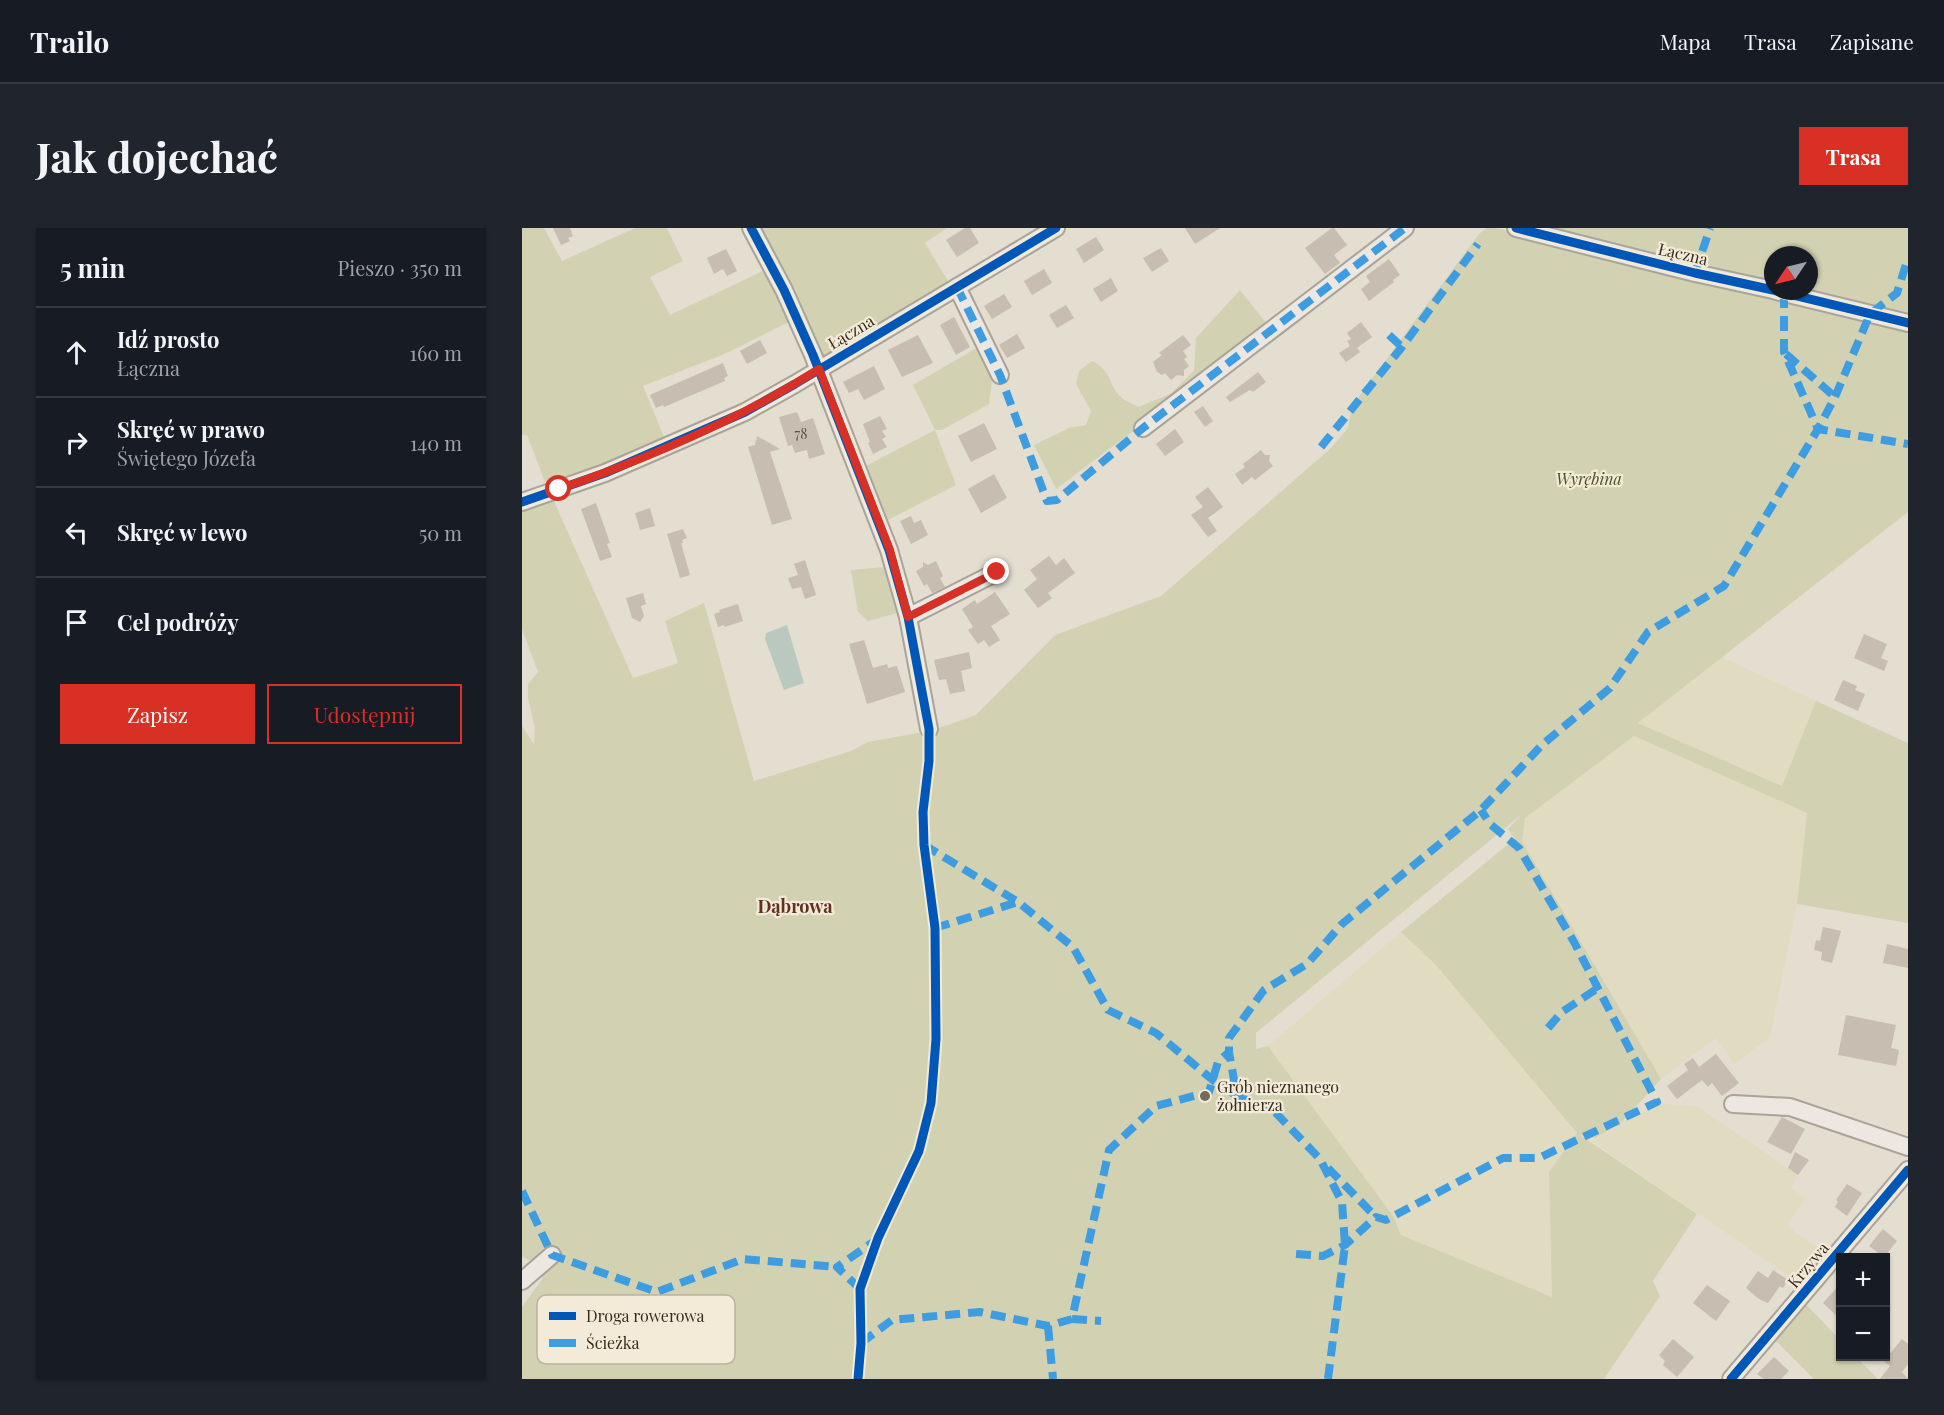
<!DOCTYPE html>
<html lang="pl">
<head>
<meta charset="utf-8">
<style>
	body { margin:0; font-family:"Playfair Display",serif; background:#20242c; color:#f1f3f6 }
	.controls { position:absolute; right:18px; bottom:18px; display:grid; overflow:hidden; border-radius:0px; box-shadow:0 2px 4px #0004 }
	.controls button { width:54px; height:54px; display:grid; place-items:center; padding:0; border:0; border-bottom:2px solid #363941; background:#171b24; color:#f1f3f6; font:30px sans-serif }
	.compass { position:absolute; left:1242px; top:18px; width:54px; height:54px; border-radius:50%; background:#171b24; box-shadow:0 2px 4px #0004; rotate:235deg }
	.stop { position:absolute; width:18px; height:18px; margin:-14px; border:4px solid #d93025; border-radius:50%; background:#fff }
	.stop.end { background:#d93025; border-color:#fff; box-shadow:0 2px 6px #0008 }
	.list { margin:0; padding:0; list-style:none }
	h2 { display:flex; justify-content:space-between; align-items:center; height:78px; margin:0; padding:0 24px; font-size:26px }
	h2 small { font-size:20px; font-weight:400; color:#9ea1a6 }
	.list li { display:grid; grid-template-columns:39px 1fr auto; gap:18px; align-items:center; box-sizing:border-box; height:90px; padding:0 24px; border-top:2px solid #363941 }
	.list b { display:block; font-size:22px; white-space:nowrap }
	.list p { margin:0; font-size:20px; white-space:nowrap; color:#9ea1a6 }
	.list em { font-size:20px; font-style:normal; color:#9ea1a6 }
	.actions { display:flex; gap:12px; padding:18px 24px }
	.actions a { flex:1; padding:14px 0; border:2px solid #d93025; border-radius:0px; text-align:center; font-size:21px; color:#d93025 }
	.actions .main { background:#d93025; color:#fff }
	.icon { flex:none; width:33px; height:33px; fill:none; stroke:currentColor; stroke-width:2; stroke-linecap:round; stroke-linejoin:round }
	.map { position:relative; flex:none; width:1386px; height:1151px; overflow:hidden; border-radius:0px }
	header { display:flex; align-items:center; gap:36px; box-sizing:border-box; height:84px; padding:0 30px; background:#171b24; border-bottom:2px solid #363941 }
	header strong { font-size:28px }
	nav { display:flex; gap:33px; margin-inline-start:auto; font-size:21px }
	.intro { display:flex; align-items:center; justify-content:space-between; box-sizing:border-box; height:144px; padding:0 36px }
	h1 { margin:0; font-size:42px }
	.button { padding:15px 27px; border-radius:0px; background:#d93025; color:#fff; font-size:21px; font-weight:700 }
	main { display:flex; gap:36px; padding:0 36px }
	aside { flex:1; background:#171b24; border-radius:0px; box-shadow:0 2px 4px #0004 }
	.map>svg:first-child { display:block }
</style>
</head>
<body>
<header>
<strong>Trailo</strong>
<nav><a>Mapa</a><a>Trasa</a><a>Zapisane</a></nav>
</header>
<div class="intro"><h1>Jak dojechać</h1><a class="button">Trasa</a></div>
<main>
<aside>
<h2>5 min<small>Pieszo · 350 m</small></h2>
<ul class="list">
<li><svg class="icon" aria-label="ahead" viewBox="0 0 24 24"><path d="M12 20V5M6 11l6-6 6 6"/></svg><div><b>Idź prosto</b><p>Łączna</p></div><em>160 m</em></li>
<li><svg class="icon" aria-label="right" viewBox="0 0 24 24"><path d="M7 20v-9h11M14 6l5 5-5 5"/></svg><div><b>Skręć w prawo</b><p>Świętego Józefa</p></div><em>140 m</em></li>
<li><svg class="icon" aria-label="left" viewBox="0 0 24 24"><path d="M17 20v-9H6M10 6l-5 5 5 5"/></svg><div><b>Skręć w lewo</b></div><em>50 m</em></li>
<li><svg class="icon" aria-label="arrive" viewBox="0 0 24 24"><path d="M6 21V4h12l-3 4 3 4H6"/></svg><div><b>Cel podróży</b></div></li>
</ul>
<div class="actions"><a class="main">Zapisz</a><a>Udostępnij</a></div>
</aside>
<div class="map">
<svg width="1386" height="1151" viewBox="0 0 1386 1151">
	<rect width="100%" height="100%" fill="#e3ded0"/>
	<g fill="#e1dbc2">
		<polygon points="1200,429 1294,473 1260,558 1116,495"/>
		<polygon points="1112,508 1285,585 1275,676 1248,809 1212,836 1194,810 1139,851 1000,613 1003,590"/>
		<polygon points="879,704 913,736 1055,905 1027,944 1030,1069 879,1007 871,988 746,818"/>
		<polygon points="1141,876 1174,878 1276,947 1269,960 1283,970 1266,996 1273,1004 1305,1025 1279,1056 1071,914 1073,910 1100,894"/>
	</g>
	<g fill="#d2d2b3" fill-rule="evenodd">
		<polygon points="0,0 22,0 40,33 113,0 145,0 161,33 128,49 148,87 245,41 269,93 205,125 121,158 142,209 83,236 23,254 5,207 0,207"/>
		<polygon points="233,0 425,0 403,15 429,58 300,135 274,63 256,30"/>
		<path d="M 964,0 L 974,0 L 1386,103 L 1386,284 L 1116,495 L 1260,558 L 1294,473 L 1386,515 L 1386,695 L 1275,676 L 1285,585 L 1112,508 L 1003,590 L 1000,613 L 1139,851 L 1100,894 L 1073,910 L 1058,907 L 1175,986 L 1131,1053 L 1138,1068 L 1082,1151 L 0,1151 L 0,1079 L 21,1050 L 11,1035 L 0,1028 L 0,498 L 12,516 L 13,500 L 6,470 L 6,456 L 16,444 L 0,401 L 0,283 L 22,272 L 31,271 L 111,450 L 156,435 L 143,393 L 182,375 L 232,553 L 329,523 L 346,514 L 412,502 L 454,487 L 533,407 L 639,368 L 808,221 L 826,200 L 830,178 L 957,6 ZM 1000,586 L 986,601 L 992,610 L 990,613 L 879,704 L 913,736 L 1055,905 L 1027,944 L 1030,1069 L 879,1007 L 871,988 L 746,818 L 734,821 L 734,805 Z"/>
		<polygon points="1031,0 1386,0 1386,86 1287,62 1287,27 1251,27 1251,53"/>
		<path d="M 718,62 L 748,100 L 534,261 L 512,217 L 547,200 L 564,197 L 569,183 L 554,156 L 557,143 L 570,133 C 589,143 585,151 596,166 C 600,172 610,175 616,179 L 648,166 L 672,143 L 674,110 Z"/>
		<polygon points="458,118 471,145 467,176 420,202 413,202 434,257 362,294 340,240 413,202 391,157"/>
		<polygon points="363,339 376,385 346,393 336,384 329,342"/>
		<polygon points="1281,1073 1318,1112 1318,1128 1334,1129 1356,1151 1292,1151 1252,1111"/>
	</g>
	<polygon fill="#bac9c0" points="265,397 282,455 262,462 243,411 244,405"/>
	<g fill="#c7bdb1">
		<polygon points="31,0 48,0 51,8 46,10 48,13 39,17"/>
		<polygon points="443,0 448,0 457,15 435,29 424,12"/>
		<polygon points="663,0 698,0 673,16"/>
		<polygon points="810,0 812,0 825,17 812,27 818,35 803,46 783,20"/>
		<polygon points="574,9 582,22 562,35 554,21"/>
		<polygon points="639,20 647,33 630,44 621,30"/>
		<polygon points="204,21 215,43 205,48 201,41 192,46 185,30"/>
		<polygon points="867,31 878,47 871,52 872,54 847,73 839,61 848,54 844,48"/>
		<polygon points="522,41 530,55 510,67 502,53"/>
		<polygon points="589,50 596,63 579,74 571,61"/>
		<polygon points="482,66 490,79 470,91 462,78"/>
		<polygon points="544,77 552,90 535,100 527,87"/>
		<polygon points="432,89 448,119 434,127 418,97"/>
		<polygon points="839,94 850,109 835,120 838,124 824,134 817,125 828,118 825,113 829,111 825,105"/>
		<polygon points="495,106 503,120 485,130 477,117"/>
		<polygon points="396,107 411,135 380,149 366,122"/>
		<polygon points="661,107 669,117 661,123 665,129 662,131 667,138 662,142 662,148 655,147 649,152 643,145 640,147 635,144 631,134 640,127 637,125"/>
		<polygon points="238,112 245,125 225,136 218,123"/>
		<polygon points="201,135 206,148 202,150 203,153 142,179 141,177 134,180 128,167"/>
		<polygon points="352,138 363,161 342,172 336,161 327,165 321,154"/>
		<polygon points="736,144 744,154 731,164 728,162 708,174 704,169"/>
		<polygon points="681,178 691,193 683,199 672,184"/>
		<polygon points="275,184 279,194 291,190 303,226 287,231 285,222 273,225 270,217 266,218 257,189"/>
		<polygon points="358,188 365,201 360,203 364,209 360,211 365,219 351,226 346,215 348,214 341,196"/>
		<polygon points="462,195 475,221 449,234 436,208"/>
		<polygon points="653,201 662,214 643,228 634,216"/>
		<polygon points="235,208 258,221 248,224 270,291 250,297 226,219 233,217"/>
		<polygon points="739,222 743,227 748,227 747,233 751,238 733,252 730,249 720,257 713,246 723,239 721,236"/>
		<polygon points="472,246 485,270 459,285 446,261"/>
		<polygon points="686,259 701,279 686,290 695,303 686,309 669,287 681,279 673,269"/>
		<polygon points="74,275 88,315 85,316 90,329 78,333 59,281"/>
		<polygon points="128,280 133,298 118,302 113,285"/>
		<polygon points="389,288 392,295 399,292 406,307 389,316 378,293"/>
		<polygon points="161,301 165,310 160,312 161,315 159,315 168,347 158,350 145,306"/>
		<polygon points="527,328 534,337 542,330 553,345 526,365 530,370 516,380 502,362 515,351 508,342"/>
		<polygon points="283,332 294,367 283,371 279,359 270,361 266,350 276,347 272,336"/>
		<polygon points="414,333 421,348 418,350 423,359 410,365 405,356 402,358 394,343 401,339 401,334 406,337"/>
		<polygon points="473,364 488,386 469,398 478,412 467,419 462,412 456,416 446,402 451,399 440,381 453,372 455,376"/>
		<polygon points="121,365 124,376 119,378 122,388 118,394 110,390 104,370"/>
		<polygon points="216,376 221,393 203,399 202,397 196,399 192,386 198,384 197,382"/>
		<polygon points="1342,406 1365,416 1359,430 1366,433 1362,443 1332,430"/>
		<polygon points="342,412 351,440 365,436 366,440 375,438 383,464 345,476 327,416"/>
		<polygon points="447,424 450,440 439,443 443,463 428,466 424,451 417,452 412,432"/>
		<polygon points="1321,452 1335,458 1333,462 1343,466 1336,483 1312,472"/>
		<polygon points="1301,699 1319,703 1310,735 1299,732 1300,724 1292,722 1294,712 1298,713"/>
		<polygon points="1365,716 1386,721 1386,740 1361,735"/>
		<polygon points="1324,787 1374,797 1369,820 1377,822 1374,838 1316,827"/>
		<polygon points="1194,826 1217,855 1200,868 1190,855 1186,859 1180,852 1155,871 1145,858 1166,842 1162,836 1171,830 1177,839"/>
		<polygon points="1260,889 1283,901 1269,926 1245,914"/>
		<polygon points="1273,924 1287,932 1276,947 1266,940"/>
		<polygon points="1325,956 1340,965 1325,988 1313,979 1316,974 1314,972"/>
		<polygon points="1361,1001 1375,1013 1362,1029 1347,1018"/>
		<polygon points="1251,1042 1266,1052 1261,1060 1258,1058 1246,1075 1237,1071 1224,1060 1236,1043 1246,1050"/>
		<polygon points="1318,1056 1318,1091 1301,1075"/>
		<polygon points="1185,1057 1208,1073 1194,1093 1171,1075"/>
		<polygon points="1151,1111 1172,1129 1155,1149 1141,1137 1143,1133 1137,1127"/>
		<polygon points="1380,1111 1386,1116 1386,1136 1380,1144 1386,1151 1358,1151 1368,1138 1362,1133"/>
		<polygon points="1252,1129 1267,1143 1259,1151 1242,1151 1235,1146"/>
	</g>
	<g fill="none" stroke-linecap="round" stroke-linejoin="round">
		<defs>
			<g id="minor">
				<polyline points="229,0 262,62 291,127 367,322 386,389 407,501"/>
				<polyline points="994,0 1173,45 1251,62"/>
				<polyline points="435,59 478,147"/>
				<polyline points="1254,63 1386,95"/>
				<polyline points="621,200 883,0"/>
				<polyline points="0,274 83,245 223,184 273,156 534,0"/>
				<polyline points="386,389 475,344"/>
				<polyline points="1211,876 1268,879 1386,919"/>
				<polyline points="0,1053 30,1027"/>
				<polyline points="1209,1151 1386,942"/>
			</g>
		</defs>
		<use href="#minor" stroke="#a9a398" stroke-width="20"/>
		<use href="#minor" stroke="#ece8e1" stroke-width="16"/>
		<g stroke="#3e9ce0" stroke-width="8" stroke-dasharray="15 8" stroke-linecap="butt">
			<polyline points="1173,45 1188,0"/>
			<polyline points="435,59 478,147 525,273 535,272 621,200 883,0"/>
			<polyline points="1262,65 1262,124 1296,201 1386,216"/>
			<polyline points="867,107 880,119"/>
			<polyline points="1264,126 1313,169"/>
			<polyline points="799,219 880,119 956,16"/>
			<polyline points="386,389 475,344"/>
			<polyline points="402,617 496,674 551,719 586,782 634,805 692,853 715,868"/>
			<polyline points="413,700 496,674"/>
			<polyline points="1026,800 1040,784 1076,760"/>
			<polyline points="806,940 854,989"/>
			<polyline points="0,963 30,1027 135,1064 221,1031 315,1039"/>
			<polyline points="774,1026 801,1028 823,1017 854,989 864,992 981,930 1017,930 1135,874 1052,714 997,620 968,596 959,582"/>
			<polyline points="338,1061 315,1039 354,1012"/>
			<polyline points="550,1091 579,1093"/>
			<polyline points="526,1098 531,1151"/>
			<polyline points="339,1115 370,1092 458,1084 526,1098 550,1091 587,922 634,878 687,864 696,834 707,824"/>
			<polyline points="806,1151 823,1017 820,974 798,931 753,884 715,868 707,824 707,810 742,762 785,736 820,696 959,582 1020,517 1088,460 1126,404 1202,358 1296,201 1313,169 1348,86 1375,65 1386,30"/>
		</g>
		<defs>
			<g id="cycleway">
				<polyline points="229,0 262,62 291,127 367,322 386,389 407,501 407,533 401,584 402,617 413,700 414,811 409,875 397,923 356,1010 338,1061 339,1115 336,1151"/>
				<polyline points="994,0 1173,45 1251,62"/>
				<polyline points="1254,63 1386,95"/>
				<polyline points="0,274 83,245 223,184 273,156 534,0"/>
				<polyline points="1209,1151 1386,942"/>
			</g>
		</defs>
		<use href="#cycleway" stroke="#f3ebd7" stroke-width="13"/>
		<use href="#cycleway" stroke="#0057b8" stroke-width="9"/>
	</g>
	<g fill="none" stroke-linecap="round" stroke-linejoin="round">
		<path stroke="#d93025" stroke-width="8" d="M 37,261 C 124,231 218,191 297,141 L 368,322 L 386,389 L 475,344"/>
	</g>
	<circle fill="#736a5e" stroke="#f3ebd7" stroke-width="2" cx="683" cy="868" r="6"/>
	<g text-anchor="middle" stroke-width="4.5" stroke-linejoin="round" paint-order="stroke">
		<g font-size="14" fill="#5b5045">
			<text x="279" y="211">78</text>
		</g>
		<g font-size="16" fill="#372c21" stroke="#f3ebd7">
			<text transform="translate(1161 26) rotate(13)" y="6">Łączna</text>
			<text transform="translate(329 104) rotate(-31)" y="6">Łączna</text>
			<text transform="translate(1286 1037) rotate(-50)" y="6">Krzywa</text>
		</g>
		<g font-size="16" font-style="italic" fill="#485229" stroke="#f3ebd7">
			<text x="1067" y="257">Wyrębina</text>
		</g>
		<g font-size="16" fill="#372c21" stroke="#f3ebd7" text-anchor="start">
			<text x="695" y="865">Grób nieznanego<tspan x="695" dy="18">żołnierza</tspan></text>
		</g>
		<g font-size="18" font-weight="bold" fill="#613023" stroke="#f3ebd7">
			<text x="273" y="685">Dąbrowa</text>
		</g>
	</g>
	<rect x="15" y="1067" width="198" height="69" rx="9" fill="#f3ebd7" stroke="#bbb2a0" stroke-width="1.5"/>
	<rect x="27" y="1084" width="27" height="8" fill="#0057b8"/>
	<rect x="27" y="1111" width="27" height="8" fill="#3e9ce0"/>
	<g font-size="16" fill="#372c21">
		<text x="64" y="1094">Droga rowerowa</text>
		<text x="64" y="1121">Ścieżka</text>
	</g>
</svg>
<div class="controls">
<button>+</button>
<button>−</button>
</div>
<svg class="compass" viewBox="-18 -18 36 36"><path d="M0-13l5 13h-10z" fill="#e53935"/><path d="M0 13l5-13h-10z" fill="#9ea1a6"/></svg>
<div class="stop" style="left:37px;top:261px"></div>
<div class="stop end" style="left:475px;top:344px"></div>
</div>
</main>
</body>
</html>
